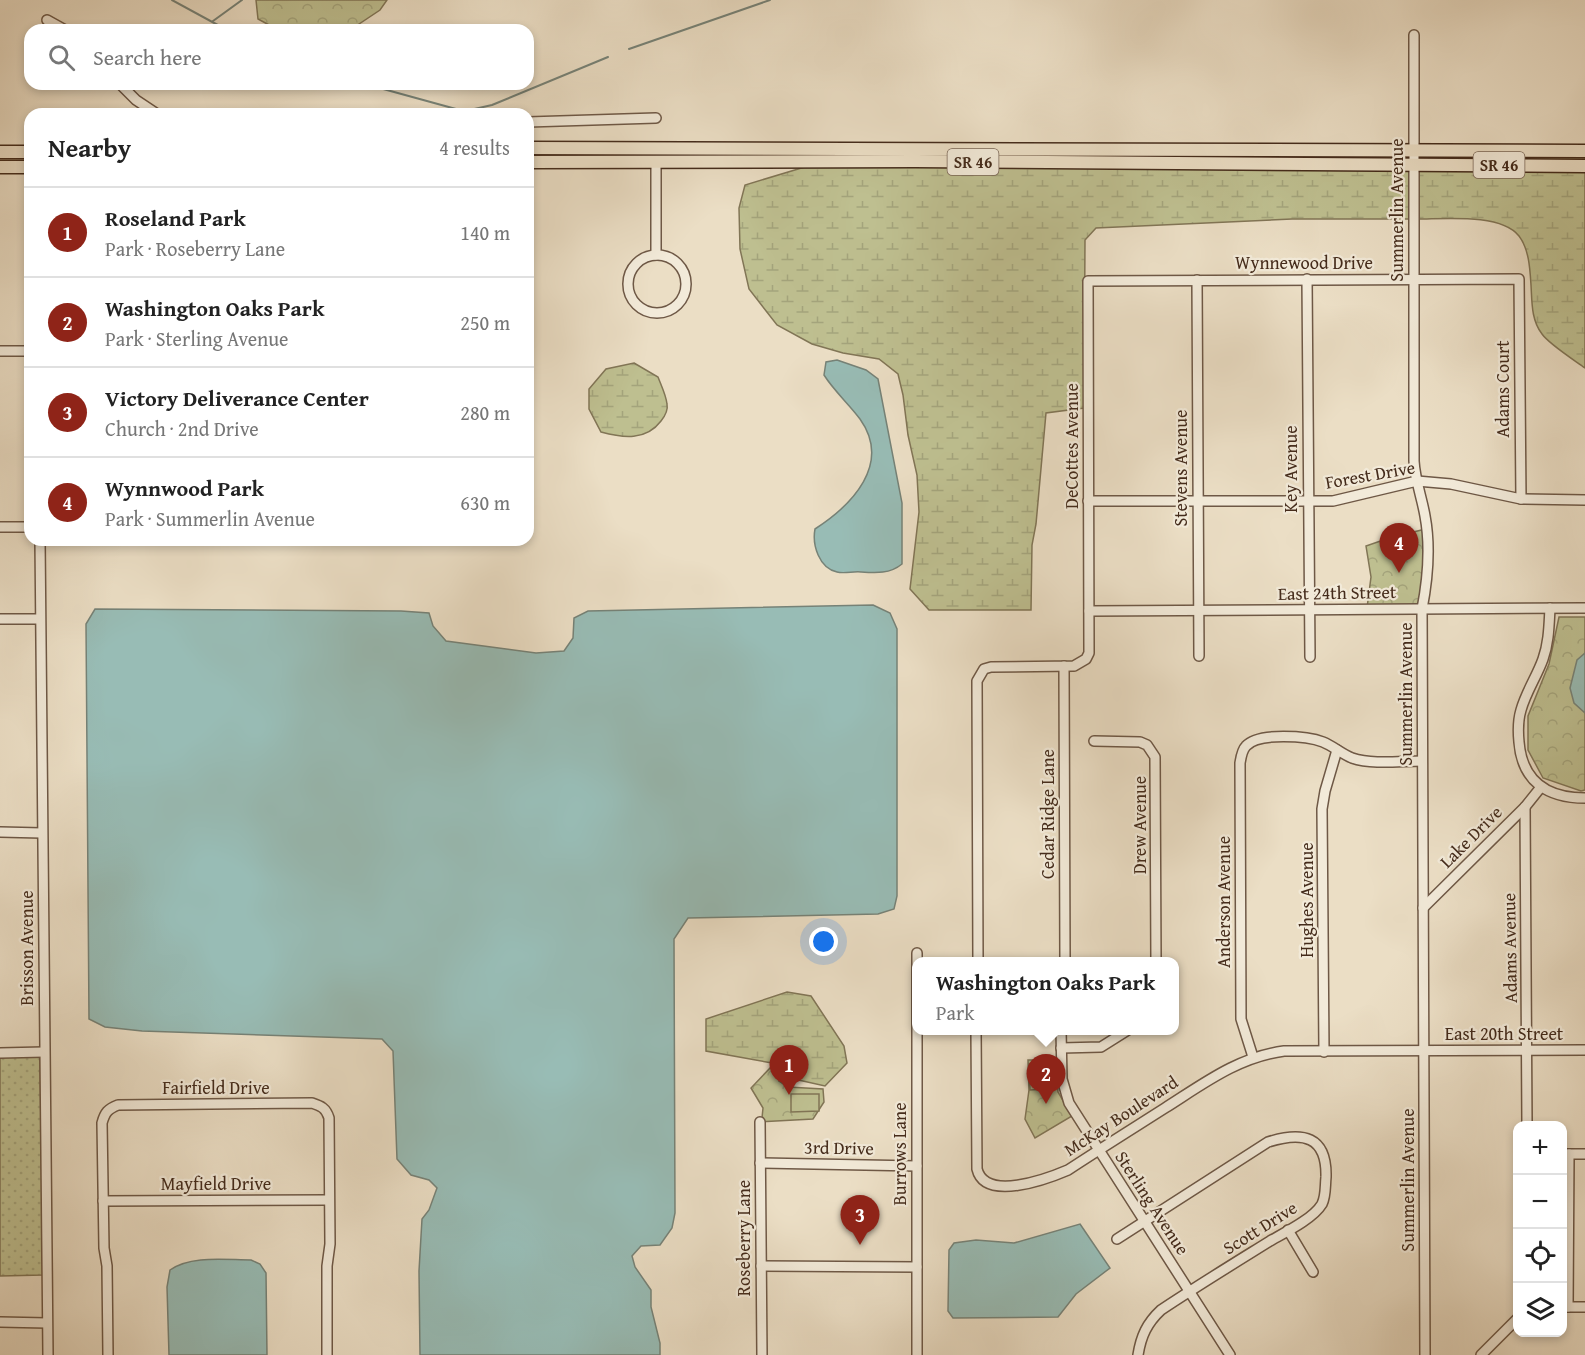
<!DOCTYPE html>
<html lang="en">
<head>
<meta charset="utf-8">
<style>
	body { margin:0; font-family:"Gentium Book Plus",serif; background:#f2f2f2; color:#222 }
	.controls { position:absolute; right:18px; bottom:18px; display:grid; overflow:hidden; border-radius:12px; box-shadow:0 3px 9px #0003 }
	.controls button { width:54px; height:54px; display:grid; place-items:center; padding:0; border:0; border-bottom:2px solid #e0e0e0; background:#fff; color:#222; font:30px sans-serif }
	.you { position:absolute; left:824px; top:942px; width:21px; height:21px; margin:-15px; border:4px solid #fff; border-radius:50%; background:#1a73e8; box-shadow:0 0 0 9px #1a73e833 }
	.badge { display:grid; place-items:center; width:39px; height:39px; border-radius:50%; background:#8f2418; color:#fff; font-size:20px; font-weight:700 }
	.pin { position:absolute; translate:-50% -50px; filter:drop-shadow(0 2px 3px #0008) }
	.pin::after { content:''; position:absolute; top:32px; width:21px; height:18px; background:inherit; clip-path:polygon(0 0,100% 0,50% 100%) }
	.popup { position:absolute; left:912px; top:957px; width:267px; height:78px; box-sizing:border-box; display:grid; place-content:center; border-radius:12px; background:#fff; filter:drop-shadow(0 2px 4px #0005); font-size:20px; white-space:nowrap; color:#767676 }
	.popup b { font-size:22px; color:#222 }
	.popup::after { content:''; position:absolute; left:50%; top:100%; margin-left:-12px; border:12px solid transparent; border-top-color:#fff }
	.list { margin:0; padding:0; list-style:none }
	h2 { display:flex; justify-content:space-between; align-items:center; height:78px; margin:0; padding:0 24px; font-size:26px }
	h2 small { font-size:20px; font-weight:400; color:#767676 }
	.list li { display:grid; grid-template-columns:39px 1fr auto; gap:18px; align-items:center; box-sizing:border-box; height:90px; padding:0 24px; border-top:2px solid #e0e0e0 }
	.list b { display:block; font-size:22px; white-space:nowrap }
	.list p { margin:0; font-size:20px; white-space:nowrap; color:#767676 }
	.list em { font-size:20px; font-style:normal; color:#767676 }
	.icon { flex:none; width:33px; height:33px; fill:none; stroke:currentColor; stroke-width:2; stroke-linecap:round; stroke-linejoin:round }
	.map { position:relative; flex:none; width:1585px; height:1355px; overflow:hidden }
	.search { position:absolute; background:#fff; box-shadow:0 3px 9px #0003; left:24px; top:24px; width:510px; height:66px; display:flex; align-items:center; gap:15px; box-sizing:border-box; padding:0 21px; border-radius:18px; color:#767676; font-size:22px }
	.panel { position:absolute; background:#fff; box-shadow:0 3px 9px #0003; left:24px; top:108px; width:510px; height:438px; border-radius:18px }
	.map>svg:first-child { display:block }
</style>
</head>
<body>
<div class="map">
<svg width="1585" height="1355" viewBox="0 0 1585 1355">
	<defs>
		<pattern id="grass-dots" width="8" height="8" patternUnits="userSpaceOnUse" patternTransform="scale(1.5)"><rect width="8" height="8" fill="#bebf90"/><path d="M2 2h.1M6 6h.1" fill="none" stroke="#a4a47c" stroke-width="1.8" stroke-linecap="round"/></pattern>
		<pattern id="forest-crowns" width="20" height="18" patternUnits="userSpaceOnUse" patternTransform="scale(1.5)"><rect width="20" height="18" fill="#bebf90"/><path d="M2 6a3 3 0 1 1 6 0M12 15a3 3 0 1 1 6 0" fill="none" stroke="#a4a47c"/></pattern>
		<pattern id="wetland-marsh" width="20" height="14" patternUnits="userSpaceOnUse" patternTransform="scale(1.5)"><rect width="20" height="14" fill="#bebf90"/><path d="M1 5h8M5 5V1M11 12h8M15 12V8" fill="none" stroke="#a4a47c"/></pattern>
	</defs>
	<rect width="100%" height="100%" fill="#ebdec5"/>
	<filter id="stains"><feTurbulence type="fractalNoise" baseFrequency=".00333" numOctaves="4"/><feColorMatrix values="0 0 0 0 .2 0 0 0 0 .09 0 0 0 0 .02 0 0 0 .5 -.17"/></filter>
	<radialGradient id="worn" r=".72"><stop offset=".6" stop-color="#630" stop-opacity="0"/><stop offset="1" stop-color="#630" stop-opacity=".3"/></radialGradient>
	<polygon fill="url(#grass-dots)" stroke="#817556" stroke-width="1.5" points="0,1057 40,1057 43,1275 0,1276"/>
	<g fill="url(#forest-crowns)" stroke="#817556" stroke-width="1.5">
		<polygon points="256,0 387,0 380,10 350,30 271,30 271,26 258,19"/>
		<polygon points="807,151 1410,154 1410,160 814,157"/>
		<polygon points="1426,529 1427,536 1420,608 1367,608 1371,577 1366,546 1392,537"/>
		<polygon points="1559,617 1585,617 1585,790 1581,791 1543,778 1528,750 1528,716 1549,664"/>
		<polygon points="1028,1060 1056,1060 1058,1092 1072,1116 1035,1138 1025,1119 1029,1090"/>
		<polygon points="771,1067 783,1076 779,1081 788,1087 823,1089 824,1102 813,1119 758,1122 762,1118 763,1108 751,1088"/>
		<polygon points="1563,1160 1564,1301 1563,1301"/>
	</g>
	<g fill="url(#wetland-marsh)" stroke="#817556" stroke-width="1.5">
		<polygon points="1585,155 1585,162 1419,160 1417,156"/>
		<polygon points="808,166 1410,169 1410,219 1292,219 1096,228 1085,240 1084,408 1046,413 1036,524 1032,545 1031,610 929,610 910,589 919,512 917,475 908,435 903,395 898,374 879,359 843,353 812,344 777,325 749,289 740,249 739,208 745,185"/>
		<path d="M 1417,169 L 1585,171 L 1585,368 C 1574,360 1549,344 1542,334 C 1531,320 1532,301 1531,285 C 1530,269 1529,249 1519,236 C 1501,213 1444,219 1417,219 Z"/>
		<path d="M 634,363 L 658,377 C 661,385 666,395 667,404 C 668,409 665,416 661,421 C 646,441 623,438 601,432 L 589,409 L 589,389 L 606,369 Z"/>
		<polygon points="787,992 811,996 844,1046 847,1063 825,1086 794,1079 772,1063 706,1051 706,1019"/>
	</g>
	<g fill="#bebf90" stroke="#817556" stroke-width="1.5">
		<polygon points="1045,1063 1046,1089 1030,1090 1029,1064"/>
		<polygon points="791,1094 819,1094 819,1111 791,1112"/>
	</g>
	<g fill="#98bcb5" stroke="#768277" stroke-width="1.5">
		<path d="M 837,360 L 866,370 L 878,379 L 902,503 L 902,564 C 890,574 876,573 861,572 C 854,571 844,574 837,572 C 819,568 812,545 815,529 C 852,505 892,464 860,419 C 849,404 834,391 824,375 L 826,362 Z"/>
		<polygon points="873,605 890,613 897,629 897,896 894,909 878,914 688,918 674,939 675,1213 672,1228 660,1245 641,1246 632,1256 635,1267 651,1290 651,1307 660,1343 660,1355 420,1355 419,1271 422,1219 429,1210 437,1188 429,1180 411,1175 397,1159 393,1051 382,1039 142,1031 105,1027 89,1019 86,624 95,609 401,611 429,613 433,626 446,641 536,653 564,651 573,638 574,618 588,611"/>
		<polygon points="1585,653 1585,713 1574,703 1570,688 1577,660"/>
		<polygon points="1080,1224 1110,1268 1076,1294 1058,1317 953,1318 948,1311 949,1250 954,1243 976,1240 1014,1243"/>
		<path d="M 251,1260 L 260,1264 L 266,1273 L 267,1355 L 169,1355 L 167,1287 L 170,1270 C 191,1255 226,1260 251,1260 Z"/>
	</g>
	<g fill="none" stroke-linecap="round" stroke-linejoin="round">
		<g stroke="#768277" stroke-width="2">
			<polyline points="172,0 227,30"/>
			<polyline points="213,21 242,0"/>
			<polyline points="629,49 770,0"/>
			<polyline points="365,84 456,109"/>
			<polyline points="470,110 492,105 608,57"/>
		</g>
		<defs>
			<g id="minor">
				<polyline points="47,20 65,30"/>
				<path d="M 1414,35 L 1414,461 C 1415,480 1422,498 1425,516 C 1431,548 1428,578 1422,609 L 1425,1355"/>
				<polyline points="120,84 136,100 157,114"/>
				<polyline points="528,122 656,118"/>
				<polyline points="656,162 656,255"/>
				<circle cx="657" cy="284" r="29"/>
				<polyline points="1307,279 1310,657"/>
				<polyline points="1197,280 1199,656"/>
				<polyline points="0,351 30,351"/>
				<polyline points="1088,501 1333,501 1417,481 1451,484 1521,499 1585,500"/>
				<polyline points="0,527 30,527"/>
				<polyline points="40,540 48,1355"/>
				<path d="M 1550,608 C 1549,625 1549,642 1543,659 C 1537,676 1526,692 1521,710 C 1518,720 1518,732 1519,742 C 1522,781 1547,798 1585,798"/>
				<polyline points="1089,611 1585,608"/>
				<polyline points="0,619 40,619"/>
				<polyline points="1064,666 1065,962"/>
				<polyline points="1094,741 1140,742 1147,745 1155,757 1156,962"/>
				<polyline points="1525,807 1527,1126"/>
				<polyline points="0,832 42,833"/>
				<polyline points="1423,908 1525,807 1541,787"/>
				<polyline points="917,953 917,1355"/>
				<polyline points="978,962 977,681 984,669 991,667 1074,666 1086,659 1089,653 1088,281 1519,279 1521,499"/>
				<path d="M 976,1030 L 977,1169 C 985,1202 1047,1179 1068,1170 C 1100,1149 1132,1129 1165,1108 C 1203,1084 1238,1057 1284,1051 L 1585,1050"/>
				<polyline points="1061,1030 1062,1079 1069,1103 1230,1355"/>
				<polyline points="1061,1048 1101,1047 1128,1030"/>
				<polyline points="1324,1052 1322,809 1325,791 1337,750"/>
				<polyline points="0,1053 44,1052"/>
				<path d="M 1253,1057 L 1241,1019 L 1240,763 C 1241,757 1242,750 1246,746 C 1258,732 1308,736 1323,742 C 1333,746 1342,754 1352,758 C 1373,765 1400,761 1422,761"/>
				<polyline points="760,1122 762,1355"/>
				<polyline points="1563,1154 1585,1154"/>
				<polyline points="760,1163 917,1166"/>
				<polyline points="103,1201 329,1200"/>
				<polyline points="1288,1230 1313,1272"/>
				<path d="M 1117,1239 L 1268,1142 C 1303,1131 1327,1136 1326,1177 C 1325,1187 1326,1196 1322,1204 C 1313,1219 1284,1233 1270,1241 C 1233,1264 1197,1286 1161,1310 C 1147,1323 1141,1336 1138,1355"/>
				<polyline points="761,1266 917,1267"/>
				<polyline points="1563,1307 1585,1307"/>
				<polyline points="1568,1307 1569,1154"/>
				<polyline points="0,1322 47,1323"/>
				<path d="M 108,1355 L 107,1266 L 104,1248 L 102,1123 C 105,1112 108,1109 118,1105 L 312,1103 C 321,1106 326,1108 329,1118 L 330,1244 L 327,1266 L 327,1355"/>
				<polyline points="1481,1355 1518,1318"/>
			</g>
			<g id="major">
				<polyline points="528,148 1585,151"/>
				<polyline points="0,152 30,152"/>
				<polyline points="528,162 915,161 1585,166"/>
				<polyline points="0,167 30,167"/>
			</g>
		</defs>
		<use href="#minor" stroke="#6e5846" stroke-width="12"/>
		<use href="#major" stroke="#442b1b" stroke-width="15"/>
		<use href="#minor" stroke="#f2ead9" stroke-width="9"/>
		<use href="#major" stroke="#ebdec5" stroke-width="12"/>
	</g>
	<g text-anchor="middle" stroke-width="4.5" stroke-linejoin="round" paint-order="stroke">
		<g fill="#f2ead9" stroke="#786454" stroke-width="1.5">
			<rect x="947.5" y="149" width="51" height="26" rx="4.5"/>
			<rect x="1473.5" y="152" width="51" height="26" rx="4.5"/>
		</g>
		<g font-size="16" font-weight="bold" fill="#442b1b">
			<text x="973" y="168">SR 46</text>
			<text x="1499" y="171">SR 46</text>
		</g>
		<g font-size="18" fill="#442b1b" stroke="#f2ead9">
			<text transform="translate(1397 210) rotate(-90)" y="6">Summerlin Avenue</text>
			<text x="1304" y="269">Wynnewood Drive</text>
			<text transform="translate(1503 389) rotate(-90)" y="6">Adams Court</text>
			<text transform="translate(1072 446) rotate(-90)" y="6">DeCottes Avenue</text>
			<text transform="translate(1181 468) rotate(-90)" y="6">Stevens Avenue</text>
			<text transform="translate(1291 469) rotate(-90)" y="6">Key Avenue</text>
			<text transform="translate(1370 475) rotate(-10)" y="6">Forest Drive</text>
			<text transform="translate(1337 593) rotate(-1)" y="6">East 24th Street</text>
			<text transform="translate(1406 694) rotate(-90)" y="6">Summerlin Avenue</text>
			<text transform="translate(1048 814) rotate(-90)" y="6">Cedar Ridge Lane</text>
			<text transform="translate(1140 825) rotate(-90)" y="6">Drew Avenue</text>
			<text transform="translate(1471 837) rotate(-45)" y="6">Lake Drive</text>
			<text transform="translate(1307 900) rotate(-90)" y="6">Hughes Avenue</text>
			<text transform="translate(1224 902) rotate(-90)" y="6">Anderson Avenue</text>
			<text transform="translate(27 948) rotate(-90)" y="6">Brisson Avenue</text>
			<text transform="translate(1510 948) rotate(-91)" y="6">Adams Avenue</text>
			<text x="1504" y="1040">East 20th Street</text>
			<text x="216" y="1094">Fairfield Drive</text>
			<text transform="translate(1121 1116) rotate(-33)" y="6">McKay Boulevard</text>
			<text transform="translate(839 1148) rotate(1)" y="6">3rd Drive</text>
			<text transform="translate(900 1154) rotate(-90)" y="6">Burrows Lane</text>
			<text transform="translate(1408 1180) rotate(-90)" y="6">Summerlin Avenue</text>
			<text x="216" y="1190">Mayfield Drive</text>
			<text transform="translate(1152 1203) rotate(57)" y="6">Sterling Avenue</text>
			<text transform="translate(1260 1228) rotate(-32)" y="6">Scott Drive</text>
			<text transform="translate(744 1238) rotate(-90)" y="6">Roseberry Lane</text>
		</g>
	</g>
	<rect width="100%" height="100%" filter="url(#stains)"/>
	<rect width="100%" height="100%" fill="url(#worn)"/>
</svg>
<div class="controls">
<button>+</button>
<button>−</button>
<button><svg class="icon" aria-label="locate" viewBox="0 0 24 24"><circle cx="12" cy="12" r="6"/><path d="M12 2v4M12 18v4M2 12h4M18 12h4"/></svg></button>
<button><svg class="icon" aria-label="layers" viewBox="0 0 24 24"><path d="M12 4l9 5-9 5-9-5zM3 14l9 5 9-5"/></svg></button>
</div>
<div class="you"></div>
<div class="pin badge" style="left:789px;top:1095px">1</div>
<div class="pin badge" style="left:1046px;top:1104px">2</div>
<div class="popup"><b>Washington Oaks Park</b>Park</div>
<div class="pin badge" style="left:860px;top:1245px">3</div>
<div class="pin badge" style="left:1399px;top:573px">4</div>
<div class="search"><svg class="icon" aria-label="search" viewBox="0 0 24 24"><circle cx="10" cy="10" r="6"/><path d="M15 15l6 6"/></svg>Search here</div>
<section class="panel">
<h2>Nearby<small>4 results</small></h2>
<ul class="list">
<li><span class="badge">1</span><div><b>Roseland Park</b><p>Park · Roseberry Lane</p></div><em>140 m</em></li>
<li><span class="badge">2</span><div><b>Washington Oaks Park</b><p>Park · Sterling Avenue</p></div><em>250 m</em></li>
<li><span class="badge">3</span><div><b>Victory Deliverance Center</b><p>Church · 2nd Drive</p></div><em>280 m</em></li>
<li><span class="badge">4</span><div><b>Wynnwood Park</b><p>Park · Summerlin Avenue</p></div><em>630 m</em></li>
</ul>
</section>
</div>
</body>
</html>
